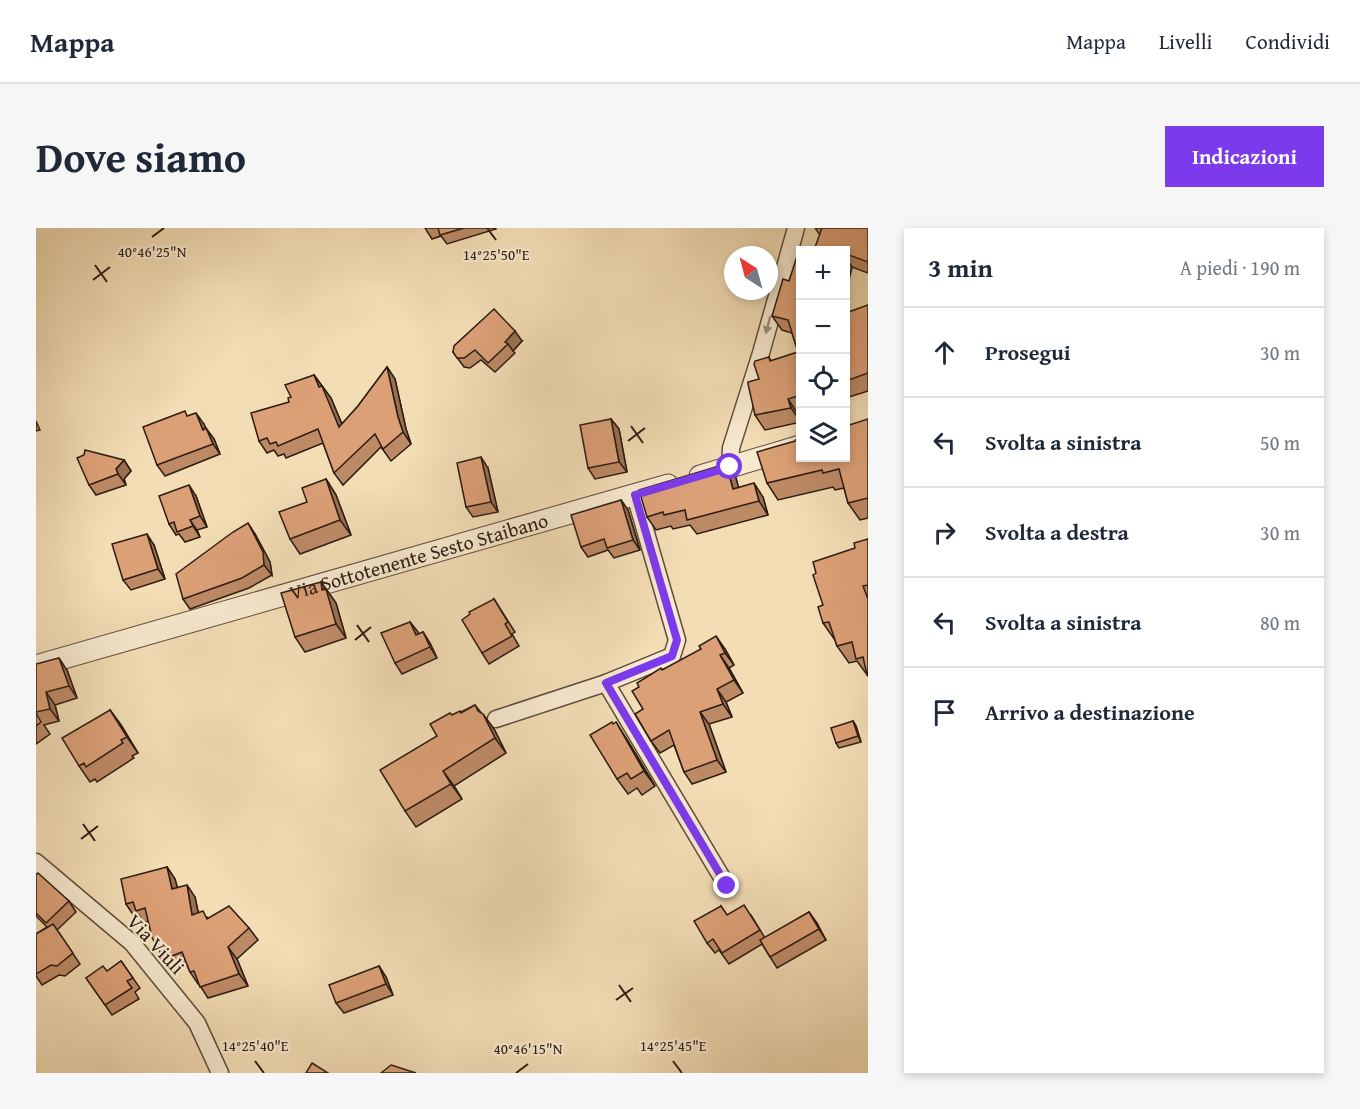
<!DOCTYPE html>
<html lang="it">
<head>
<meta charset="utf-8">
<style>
	body { margin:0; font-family:"Gentium Book Plus",serif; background:#f6f6f7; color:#1f2937 }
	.controls { position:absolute; right:18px; top:18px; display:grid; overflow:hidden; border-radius:0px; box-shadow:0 3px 9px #0003 }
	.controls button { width:54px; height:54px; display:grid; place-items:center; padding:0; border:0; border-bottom:2px solid #e0e1e3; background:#fff; color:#1f2937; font:30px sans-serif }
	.compass { position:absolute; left:688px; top:18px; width:54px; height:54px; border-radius:50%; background:#fff; box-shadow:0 3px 9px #0003; rotate:324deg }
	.stop { position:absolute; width:18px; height:18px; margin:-14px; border:4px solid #7c3aed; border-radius:50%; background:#fff }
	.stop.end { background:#7c3aed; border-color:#fff; box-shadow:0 2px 6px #0008 }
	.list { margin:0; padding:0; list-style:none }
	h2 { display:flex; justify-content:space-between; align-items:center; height:78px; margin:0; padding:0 24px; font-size:26px }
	h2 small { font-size:20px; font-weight:400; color:#747a83 }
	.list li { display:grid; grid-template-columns:39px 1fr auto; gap:18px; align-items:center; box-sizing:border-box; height:90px; padding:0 24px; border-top:2px solid #e0e1e3 }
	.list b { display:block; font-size:22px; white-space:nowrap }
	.list em { font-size:20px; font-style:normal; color:#747a83 }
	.icon { flex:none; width:33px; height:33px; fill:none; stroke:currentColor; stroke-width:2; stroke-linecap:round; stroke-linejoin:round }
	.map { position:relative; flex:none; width:832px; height:845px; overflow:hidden; border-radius:0px }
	header { display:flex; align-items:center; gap:36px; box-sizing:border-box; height:84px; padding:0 30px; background:#fff; border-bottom:2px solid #e0e1e3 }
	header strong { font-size:28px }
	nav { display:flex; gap:33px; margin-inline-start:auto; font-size:21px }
	.intro { display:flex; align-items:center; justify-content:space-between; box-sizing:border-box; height:144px; padding:0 36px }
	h1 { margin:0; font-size:42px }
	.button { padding:15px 27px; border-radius:0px; background:#7c3aed; color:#fff; font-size:21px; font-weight:700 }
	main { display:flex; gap:36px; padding:0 36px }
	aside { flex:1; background:#fff; border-radius:0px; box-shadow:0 3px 9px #0003 }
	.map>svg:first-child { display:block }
</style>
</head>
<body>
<header>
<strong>Mappa</strong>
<nav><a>Mappa</a><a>Livelli</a><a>Condividi</a></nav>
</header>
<div class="intro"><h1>Dove siamo</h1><a class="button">Indicazioni</a></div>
<main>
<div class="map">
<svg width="832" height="845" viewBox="0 0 832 845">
	<rect width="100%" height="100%" fill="#f3ddb5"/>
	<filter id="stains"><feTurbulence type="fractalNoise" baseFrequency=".00333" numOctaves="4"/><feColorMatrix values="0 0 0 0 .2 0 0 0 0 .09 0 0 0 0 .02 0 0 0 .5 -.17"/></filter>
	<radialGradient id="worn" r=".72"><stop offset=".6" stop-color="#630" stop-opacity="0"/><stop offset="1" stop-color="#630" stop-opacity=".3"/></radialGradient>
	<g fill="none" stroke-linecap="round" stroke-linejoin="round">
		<defs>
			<g id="minor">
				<polyline points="694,239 695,220 725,125 760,0"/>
				<polyline points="570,455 691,658"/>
				<polyline points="460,491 570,455 636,428 641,412 599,267"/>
				<polyline points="0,634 96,715 161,795 184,845"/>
			</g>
			<g id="tertiary">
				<polyline points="664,248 764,218"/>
				<path id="s1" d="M 0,438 L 632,257"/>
			</g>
		</defs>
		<use href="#minor" stroke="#5e4c3c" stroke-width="19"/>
		<use href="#tertiary" stroke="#5e4c3c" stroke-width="23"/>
		<use href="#minor" stroke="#f7e9cf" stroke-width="16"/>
		<use href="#tertiary" stroke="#f7e9cf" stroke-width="21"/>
	</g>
	<g fill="#bd8a66" stroke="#2d1c13" stroke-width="1.5">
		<polygon points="389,0 459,0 460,1 411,16 405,8 396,11"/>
		<polygon points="779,0 832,0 832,45 816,39 810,63 810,22 784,7"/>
		<polygon points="765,23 765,185 762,186 765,194 729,202 719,187 723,151 733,129 735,133 762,124 756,105 746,102 736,88 753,53"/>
		<polygon points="832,77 832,163 810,170 810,85"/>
		<polygon points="486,113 477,123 479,125 459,144 445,132 434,140 428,139 417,124"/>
		<polygon points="351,139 359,151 370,201 375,216 355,233 345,219 307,257 298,245 287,215 250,230 248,226 242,228 238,222 231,225 223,213 253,174 255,169 278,147 295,170 306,196 322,178"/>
		<polygon points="152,188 168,196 170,201 178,211 184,226 129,248 121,237"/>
		<polygon points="575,191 583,201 591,244 559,251 552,240"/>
		<polygon points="832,191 832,290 824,292 812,275 808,260 799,262 797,259 742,272 731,255 765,230"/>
		<polygon points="0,193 4,202 0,203"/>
		<polygon points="88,232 95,243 88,251 90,257 60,267 53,257"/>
		<polygon points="690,236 700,250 702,260 727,269 732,287 661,306 654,297 637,301 635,298 620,302 611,289"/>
		<polygon points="452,240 462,284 437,289 430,279"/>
		<polygon points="290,251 300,267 315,307 264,326 254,311 271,274"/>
		<polygon points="160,268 171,299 161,302 164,309 149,314 143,306 140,307 133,296"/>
		<polygon points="585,272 592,282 604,322 578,330 572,322 552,329 545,319"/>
		<polygon points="219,306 234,334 236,347 213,360 154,381 147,371"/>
		<polygon points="832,311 832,448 821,433 813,435 801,418 799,412 787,395 787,377 819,320"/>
		<polygon points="118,317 129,351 95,362 87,352"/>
		<polygon points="285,354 300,375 310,410 269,424 259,409"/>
		<polygon points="458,371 479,404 476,406 483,418 453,436 446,425"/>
		<polygon points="374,394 383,406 387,404 394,415 401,430 366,446 359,435"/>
		<polygon points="689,421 698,437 693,440 707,465 690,474 696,489 673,496 690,544 656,556 648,544 638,517 624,525 615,513 607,481 603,459 626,442"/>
		<polygon points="0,436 31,442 41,470 19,477 23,493 8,497 14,506 0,516"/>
		<polygon points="439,477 458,501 470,525 418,558 426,571 380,599 369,583 401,508 416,487 425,484"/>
		<polygon points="74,482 85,497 102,525 96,528 98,530 61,554 59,551 54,554 43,538"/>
		<polygon points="817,493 820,498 825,514 803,520 800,515"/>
		<polygon points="577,496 590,510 619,558 606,567 601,560 592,566 581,551"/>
		<polygon points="131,639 139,651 141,659 159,669 162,684 172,690 213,700 222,712 201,731 212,758 172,770 163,756 162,756 154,744 151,737 136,743 128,731 115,705 113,693 108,695 103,687 98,688 90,676"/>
		<polygon points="0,647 33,673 40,684 21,702 44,736 29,748 23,747 6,757 0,748 0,706 11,699 0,688"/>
		<polygon points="685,678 691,687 715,687 729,710 773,684 790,712 741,740 726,716 693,736 683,722 679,725 671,715"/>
		<polygon points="85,733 104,760 99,764 103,771 76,787 50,750 71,743"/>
		<polygon points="343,738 350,749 357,767 308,785 300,775"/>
	</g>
	<g fill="#9a7053" stroke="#2d1c13" stroke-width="1.5">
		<polygon points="810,29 816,39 810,63"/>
		<polygon points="479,103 486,113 477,123 472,116 469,114"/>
		<polygon points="351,139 359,151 370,201 375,216 367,204 362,189"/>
		<polygon points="278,147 295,170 312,211 303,199 283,159"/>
		<polygon points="752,171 762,186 765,194 755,180"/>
		<polygon points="160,185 168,196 174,212 167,202"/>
		<polygon points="575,191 583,201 591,244 583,234"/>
		<polygon points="170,200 178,211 184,226 177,216"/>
		<polygon points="445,229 452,240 462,284 455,274"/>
		<polygon points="88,232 95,243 88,251 90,257 82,246 80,241"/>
		<polygon points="690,236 700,250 707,275 697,261"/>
		<polygon points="290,251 300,267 315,307 304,292"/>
		<polygon points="718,255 727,269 732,287 723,273"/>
		<polygon points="153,257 160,268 171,299 164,288"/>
		<polygon points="585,272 592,282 604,322 597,312"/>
		<polygon points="154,292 161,302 164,309 157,298"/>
		<polygon points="212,295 219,306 234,334 236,347 228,337"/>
		<polygon points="111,306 118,317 129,351 122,341"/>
		<polygon points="285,354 300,375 310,410 300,396 286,362"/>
		<polygon points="374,394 382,404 388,418 380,407"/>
		<polygon points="387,404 394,415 401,430 394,419"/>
		<polygon points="680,408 689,421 698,437 689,425"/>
		<polygon points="684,427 693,440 707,465 698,452"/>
		<polygon points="23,430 31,442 41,470 33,458"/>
		<polygon points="681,461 690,474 696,489 687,476"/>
		<polygon points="10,464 19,477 23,493 14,481"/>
		<polygon points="74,482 85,497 102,525 91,509"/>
		<polygon points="664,484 673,496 690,544 681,532"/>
		<polygon points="447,486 458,501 470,525 459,510"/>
		<polygon points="817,493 820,498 825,514 822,508"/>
		<polygon points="580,494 590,510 619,558 608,543"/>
		<polygon points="407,543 418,558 426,571 415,556"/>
		<polygon points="131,639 139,651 145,673 136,661"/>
		<polygon points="151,657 159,669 165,698 156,687"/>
		<polygon points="773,684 781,695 790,712 783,701"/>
		<polygon points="192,719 201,731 212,758 203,746"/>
		<polygon points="343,738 350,749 357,767 350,756"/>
	</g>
	<g fill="#dca077" stroke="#2d1c13" stroke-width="1.5">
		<polygon points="402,0 428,0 404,7"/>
		<polygon points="786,0 832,0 832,34 810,26 810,22 778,22"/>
		<polygon points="763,22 765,23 765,167 752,171 755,180 719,187 712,156 712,154 723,151 718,136 719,133 733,129 734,133 762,124 752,92 736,88 747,51 753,53"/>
		<polygon points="832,77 832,145 810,153 810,85"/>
		<polygon points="458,81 479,103 469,114 472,116 452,135 439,122 428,130 421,130 417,124 418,118"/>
		<polygon points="351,139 362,189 367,204 347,221 339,206 298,245 282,201 242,218 240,214 234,216 231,210 223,213 215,185 253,174 252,170 255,169 249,157 278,147 283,159 286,158 303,199 322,178"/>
		<polygon points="149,183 151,188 160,185 167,202 170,200 177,216 121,237 107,199"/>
		<polygon points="575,191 583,234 552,240 544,197"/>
		<polygon points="832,191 832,270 812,275 803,241 787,245 786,242 731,255 721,224 759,213 765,205 765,230 810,230 810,198"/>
		<polygon points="49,222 88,232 80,241 82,246 53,257 41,230 48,227"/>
		<polygon points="445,229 455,274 430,279 421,235"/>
		<polygon points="690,236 697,261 718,255 723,273 651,292 649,282 628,287 627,284 611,289 603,262"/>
		<polygon points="290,251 304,292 254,311 243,284 271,274 266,260"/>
		<polygon points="153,257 164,288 154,292 157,298 141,304 138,294 133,296 123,268"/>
		<polygon points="585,272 597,312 571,320 568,311 545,319 535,287"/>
		<polygon points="212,295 227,324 228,337 206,350 147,371 140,346 197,304"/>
		<polygon points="111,306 122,341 87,352 76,316"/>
		<polygon points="832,311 832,357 827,358 832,371 832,447 831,447 827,429 820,431 816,414 801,418 793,394 787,395 782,379 787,377 777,347 780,345 777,334 819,320 818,315"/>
		<polygon points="285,354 286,362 290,361 300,396 259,409 245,365"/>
		<polygon points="458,371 472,394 469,396 476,408 446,425 426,392 434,386 433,384"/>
		<polygon points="374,394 380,407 387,404 394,419 359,435 345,405"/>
		<polygon points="680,408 689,425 684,427 698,452 681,461 687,476 664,484 681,532 648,544 633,502 615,513 599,486 607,481 596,463 603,459 601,455 625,440 626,442 665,421 663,418"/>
		<polygon points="23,430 33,458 10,464 14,481 0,484 0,436"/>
		<polygon points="439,477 442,483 447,486 459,510 407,543 415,556 369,583 344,542 401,508 394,496 414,485 416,487 424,483 425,485"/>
		<polygon points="74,482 91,509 85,512 87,515 50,539 48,535 43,538 26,510"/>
		<polygon points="0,485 5,494 0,498"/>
		<polygon points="817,493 822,508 800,515 795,500"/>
		<polygon points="576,494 577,496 580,494 608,543 595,551 591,545 581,551 554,507"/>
		<polygon points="131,639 136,661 151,657 156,687 167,683 171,691 193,678 213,700 192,719 203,746 164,759 158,743 154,744 146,724 128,731 114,706 115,705 109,680 100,683 97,674 90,676 85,651"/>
		<polygon points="2,645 33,673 10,695 0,685 0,647"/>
		<polygon points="708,677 724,702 686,725 677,711 671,715 658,693 685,678 691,687"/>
		<polygon points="773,684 783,701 734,729 724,712"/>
		<polygon points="17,696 37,725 21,738 15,737 0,746 0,706"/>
		<polygon points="85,733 97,750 91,753 96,760 69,777 50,750 67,738 71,743"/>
		<polygon points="343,738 350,756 300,775 293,757"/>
		<polygon points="276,835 292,845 270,845"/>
		<polygon points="355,837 380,845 345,845"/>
	</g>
	<defs><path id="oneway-solid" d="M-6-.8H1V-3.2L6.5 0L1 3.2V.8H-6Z" transform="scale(1.5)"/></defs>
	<use fill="#9c8d7a" href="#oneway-solid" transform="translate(732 97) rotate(105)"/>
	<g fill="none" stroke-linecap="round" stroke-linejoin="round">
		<polyline stroke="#7c3aed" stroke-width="8" points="691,658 570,455 636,428 641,412 599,267 694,239"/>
	</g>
	<path fill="none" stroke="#2d1c13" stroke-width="2" d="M 451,0 L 460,12M 116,9 L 128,0M 59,37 L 71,54M 57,52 L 74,39M 595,198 L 607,215M 592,213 L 609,200M 321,397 L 333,414M 319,412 L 335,399M 47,596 L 59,613M 45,611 L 62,598M 583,757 L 595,774M 580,772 L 597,760M 219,833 L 228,845M 637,833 L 646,845M 480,845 L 492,836"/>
	<g text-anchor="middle" stroke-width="4.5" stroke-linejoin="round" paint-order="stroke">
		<g font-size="20" fill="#2d1c13" stroke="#f7e9cf">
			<text dy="7" stroke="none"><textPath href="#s1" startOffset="398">Via Sottotenente Sesto Staibano</textPath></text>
			<text transform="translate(120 716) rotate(47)" y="7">Via Viuli</text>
		</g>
	</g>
	<g font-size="15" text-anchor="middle" fill="#2d1c13" stroke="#f7e9cf" stroke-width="4.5" stroke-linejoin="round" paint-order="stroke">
		<text x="116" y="29">40°46'25"N</text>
		<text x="460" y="32">14°25'50"E</text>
		<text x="219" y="823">14°25'40"E</text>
		<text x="637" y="823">14°25'45"E</text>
		<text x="492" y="826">40°46'15"N</text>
	</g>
	<rect width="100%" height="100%" filter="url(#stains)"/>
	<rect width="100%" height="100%" fill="url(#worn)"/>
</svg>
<div class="controls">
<button>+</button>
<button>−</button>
<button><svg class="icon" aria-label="locate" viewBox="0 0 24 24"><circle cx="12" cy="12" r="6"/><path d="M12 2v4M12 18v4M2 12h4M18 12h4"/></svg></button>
<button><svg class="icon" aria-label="layers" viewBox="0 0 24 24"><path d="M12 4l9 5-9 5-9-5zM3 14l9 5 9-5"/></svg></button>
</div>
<svg class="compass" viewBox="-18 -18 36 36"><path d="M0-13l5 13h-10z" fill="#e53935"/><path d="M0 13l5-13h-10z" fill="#747a83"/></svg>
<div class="stop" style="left:694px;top:239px"></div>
<div class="stop end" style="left:691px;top:658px"></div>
</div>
<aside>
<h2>3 min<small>A piedi · 190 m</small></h2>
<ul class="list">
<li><svg class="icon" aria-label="ahead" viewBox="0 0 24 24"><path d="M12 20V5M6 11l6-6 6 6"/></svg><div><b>Prosegui</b></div><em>30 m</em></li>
<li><svg class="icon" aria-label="left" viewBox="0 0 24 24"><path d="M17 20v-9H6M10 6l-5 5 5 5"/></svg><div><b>Svolta a sinistra</b></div><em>50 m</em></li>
<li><svg class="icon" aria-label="right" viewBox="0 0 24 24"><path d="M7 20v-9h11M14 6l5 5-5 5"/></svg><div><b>Svolta a destra</b></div><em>30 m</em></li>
<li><svg class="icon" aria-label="left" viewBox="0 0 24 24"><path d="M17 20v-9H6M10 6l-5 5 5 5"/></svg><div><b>Svolta a sinistra</b></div><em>80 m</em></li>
<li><svg class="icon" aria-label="arrive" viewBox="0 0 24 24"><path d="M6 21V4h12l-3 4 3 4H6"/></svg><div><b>Arrivo a destinazione</b></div></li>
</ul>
</aside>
</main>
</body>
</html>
